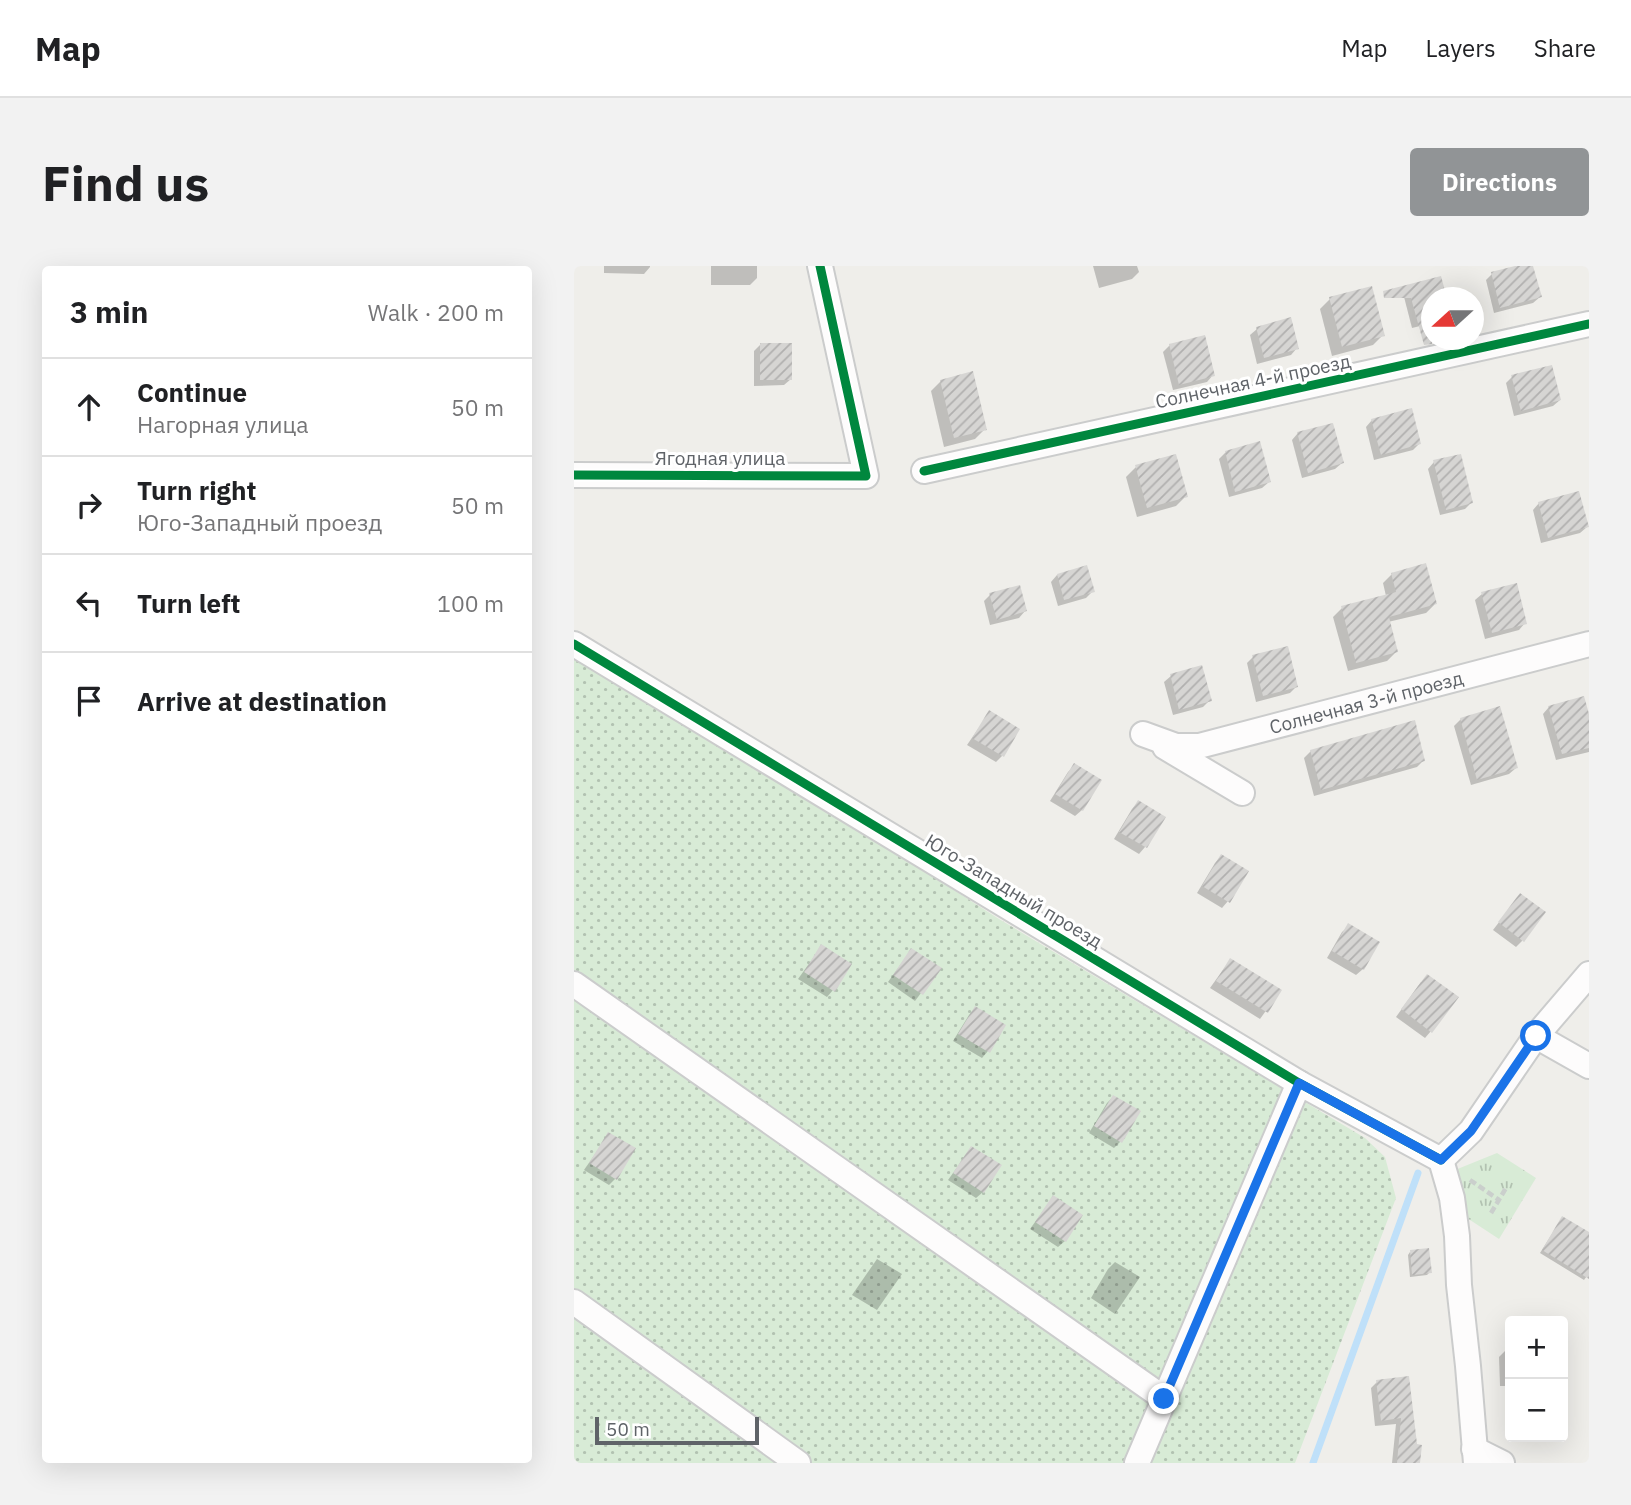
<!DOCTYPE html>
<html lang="en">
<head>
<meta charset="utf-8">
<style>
	body { margin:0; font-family:"IBM Plex Sans",sans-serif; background:#f2f2f2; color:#202124 }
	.controls { position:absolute; right:21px; bottom:21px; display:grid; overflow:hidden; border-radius:7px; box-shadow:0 7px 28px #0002 }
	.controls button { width:63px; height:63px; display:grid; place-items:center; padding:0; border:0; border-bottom:2px solid #e0e0e0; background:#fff; color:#202124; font:35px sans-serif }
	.compass { position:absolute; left:847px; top:21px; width:63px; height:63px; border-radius:50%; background:#fff; box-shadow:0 7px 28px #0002; rotate:249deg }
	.scale { position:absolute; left:21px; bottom:18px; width:164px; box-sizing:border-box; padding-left:7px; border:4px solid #5f6368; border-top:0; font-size:19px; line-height:24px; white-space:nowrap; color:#5f6368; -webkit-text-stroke:5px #fff; paint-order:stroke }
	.stop { position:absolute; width:21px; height:21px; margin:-16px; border:5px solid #1a73e8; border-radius:50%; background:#fff }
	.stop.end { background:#1a73e8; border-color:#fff; box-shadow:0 2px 7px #0008 }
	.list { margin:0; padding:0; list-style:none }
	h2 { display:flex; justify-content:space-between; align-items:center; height:91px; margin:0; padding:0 28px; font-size:30px }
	h2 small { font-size:23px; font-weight:400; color:#757577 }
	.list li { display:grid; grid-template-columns:46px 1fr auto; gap:21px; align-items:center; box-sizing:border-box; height:98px; padding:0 28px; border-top:2px solid #e0e0e0 }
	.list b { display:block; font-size:26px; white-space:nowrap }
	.list p { margin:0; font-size:23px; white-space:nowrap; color:#757577 }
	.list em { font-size:23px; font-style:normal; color:#757577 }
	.icon { flex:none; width:38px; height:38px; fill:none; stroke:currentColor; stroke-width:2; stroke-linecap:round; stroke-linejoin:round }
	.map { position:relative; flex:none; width:1015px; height:1197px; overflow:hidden; border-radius:7px }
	header { display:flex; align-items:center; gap:42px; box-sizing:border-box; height:98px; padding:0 35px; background:#fff; border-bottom:2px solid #e0e0e0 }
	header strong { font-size:33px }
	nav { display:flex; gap:38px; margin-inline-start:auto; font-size:24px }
	.intro { display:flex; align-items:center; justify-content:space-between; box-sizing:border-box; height:168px; padding:0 42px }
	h1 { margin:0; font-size:49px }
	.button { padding:18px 32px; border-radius:7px; background:#919496; color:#fff; font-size:24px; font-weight:700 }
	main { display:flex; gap:42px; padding:0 42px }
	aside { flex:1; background:#fff; border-radius:7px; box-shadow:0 7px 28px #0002 }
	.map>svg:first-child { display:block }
</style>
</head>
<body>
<header>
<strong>Map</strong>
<nav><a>Map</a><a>Layers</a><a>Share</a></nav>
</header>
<div class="intro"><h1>Find us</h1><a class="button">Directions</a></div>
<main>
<aside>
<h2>3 min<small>Walk · 200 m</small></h2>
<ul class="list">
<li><svg class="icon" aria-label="ahead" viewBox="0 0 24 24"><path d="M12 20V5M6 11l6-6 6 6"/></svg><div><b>Continue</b><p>Нагорная улица</p></div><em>50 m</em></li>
<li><svg class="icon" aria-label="right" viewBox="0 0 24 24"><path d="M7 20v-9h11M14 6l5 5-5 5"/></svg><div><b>Turn right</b><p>Юго-Западный проезд</p></div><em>50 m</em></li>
<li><svg class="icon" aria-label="left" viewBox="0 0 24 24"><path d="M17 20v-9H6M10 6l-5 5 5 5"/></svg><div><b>Turn left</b></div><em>100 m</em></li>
<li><svg class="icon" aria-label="arrive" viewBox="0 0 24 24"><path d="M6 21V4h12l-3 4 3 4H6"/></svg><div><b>Arrive at destination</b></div></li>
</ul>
</aside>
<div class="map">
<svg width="1015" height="1197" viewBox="0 0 1015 1197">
	<defs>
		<pattern id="grass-dots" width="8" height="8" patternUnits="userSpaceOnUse" patternTransform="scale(1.75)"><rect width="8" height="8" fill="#d8ebd6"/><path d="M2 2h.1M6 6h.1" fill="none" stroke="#b2c2b1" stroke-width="1.8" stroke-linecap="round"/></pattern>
		<pattern id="park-tufts" width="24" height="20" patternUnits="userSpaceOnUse" patternTransform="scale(1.75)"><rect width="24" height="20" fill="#d8ebd6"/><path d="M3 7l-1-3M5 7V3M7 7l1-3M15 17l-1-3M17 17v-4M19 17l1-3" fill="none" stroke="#b2c2b1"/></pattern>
		<pattern id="building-hatch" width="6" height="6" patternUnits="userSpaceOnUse" patternTransform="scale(1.75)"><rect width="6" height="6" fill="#d6d5d3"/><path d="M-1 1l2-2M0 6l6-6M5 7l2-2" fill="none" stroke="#b1b0af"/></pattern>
	</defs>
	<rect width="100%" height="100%" fill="#efeeea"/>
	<polygon fill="url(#grass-dots)" points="0,380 425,653 791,872 811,891 822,932 721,1197 0,1197"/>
	<polygon fill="url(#park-tufts)" points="923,887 962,912 925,973 890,950 881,904"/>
	<g fill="#0003">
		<polygon points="30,0 76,0 76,1 70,8 30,7"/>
		<polygon points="137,0 183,0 183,12 176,19 137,19"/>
		<polygon points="519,0 563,0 565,6 558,13 525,22"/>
		<polygon points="948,0 957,0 966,31 959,37 920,47 912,14 918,8"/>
		<polygon points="829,27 858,32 858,57 838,62"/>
		<polygon points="756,33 809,69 799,79 758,90 746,43"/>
		<polygon points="683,63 723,82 717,89 683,98 676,69"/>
		<polygon points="186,79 217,113 210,119 180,120 180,85"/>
		<polygon points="596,79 639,109 633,116 599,124 589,86"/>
		<polygon points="938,111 986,134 979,140 940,150 932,117"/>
		<polygon points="367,115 411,163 401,173 370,181 357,125"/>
		<polygon points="798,154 845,178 839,184 800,194 792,161"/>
		<polygon points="724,167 768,197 761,203 728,212 718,174"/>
		<polygon points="652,186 695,216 688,222 655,231 645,193"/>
		<polygon points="860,196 897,237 891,243 866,249 854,203"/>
		<polygon points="562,201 612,230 602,240 563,251 552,211"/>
		<polygon points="965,237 1013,261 1006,267 967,277 959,244"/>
		<polygon points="818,308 861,338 852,347 814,356 822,386 813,395 774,405 759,351 768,342 812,330 809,317"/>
		<polygon points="483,309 519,325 512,332 484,340 477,316"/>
		<polygon points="908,328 951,357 945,364 911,373 901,334"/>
		<polygon points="416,329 451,345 445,352 416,359 410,335"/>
		<polygon points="679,391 723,420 716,427 682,436 673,397"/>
		<polygon points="597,410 636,434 629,441 599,449 590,416"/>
		<polygon points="975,441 1015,455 1015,486 982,494 969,448"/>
		<polygon points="415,447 428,490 422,496 393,479"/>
		<polygon points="887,453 942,502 935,508 897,519 880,460"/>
		<polygon points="737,485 849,495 843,501 740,530 730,492"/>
		<polygon points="501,499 508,544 501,550 476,535 494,506"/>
		<polygon points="564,536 589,551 571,581 565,588 540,573 558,543"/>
		<polygon points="647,590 654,635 648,642 623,627 641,597"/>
		<polygon points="946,629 948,675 942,681 919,664"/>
		<polygon points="775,660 789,703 782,709 753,692 768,666"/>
		<polygon points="247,681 259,724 253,731 224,713"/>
		<polygon points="337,684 365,703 341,735 314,716"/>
		<polygon points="656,694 706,725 686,753 636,722"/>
		<polygon points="847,716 857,765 851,772 822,751"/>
		<polygon points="401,742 414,785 408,792 379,775 395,749"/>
		<polygon points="539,831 546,876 540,882 515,867 533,837"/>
		<polygon points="35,868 41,913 35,919 10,904"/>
		<polygon points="397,882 409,926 402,932 374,914"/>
		<polygon points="479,931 491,975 484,981 456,963"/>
		<polygon points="986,955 1015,968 1015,1007 1010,1014 966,987"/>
		<polygon points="836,986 856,1006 853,1009 836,1011 834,989"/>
		<polygon points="303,993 328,1008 303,1044 278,1029"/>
		<polygon points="541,996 566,1011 541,1048 517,1032 534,1003"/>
		<polygon points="932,1084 936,1084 936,1120 926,1120 925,1091"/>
		<polygon points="833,1112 844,1197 818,1197 822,1158 801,1160 797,1122 803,1116"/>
	</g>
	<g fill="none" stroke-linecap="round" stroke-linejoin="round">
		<polyline stroke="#bfe0f9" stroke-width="7" points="739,1197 844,907"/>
	</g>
	<g fill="url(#building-hatch)">
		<polygon points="941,0 959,0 968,31 926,42 917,6"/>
		<polygon points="867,10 873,32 858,32 858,78 850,79 837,32 810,32 809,25"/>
		<polygon points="798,20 811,70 768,81 755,31"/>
		<polygon points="717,51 725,83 690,92 682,61"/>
		<polygon points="631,69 641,110 605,119 595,78"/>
		<rect x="186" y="77" width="32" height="37"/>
		<polygon points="978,99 987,134 947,145 937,109"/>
		<polygon points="399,105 413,164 380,172 366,114"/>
		<polygon points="838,142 847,178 807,189 797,153"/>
		<polygon points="759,157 770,197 734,207 723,166"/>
		<polygon points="686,175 697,216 661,226 651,185"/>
		<polygon points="602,188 614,231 573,242 561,199"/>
		<polygon points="887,188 899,237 872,244 859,194"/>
		<polygon points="1005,225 1015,261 974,272 964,236"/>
		<polygon points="852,297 863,338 815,351 824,386 782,397 767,340 822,326 817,307"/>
		<polygon points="513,299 521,326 490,334 483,308"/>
		<polygon points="943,317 953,358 918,367 907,326"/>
		<polygon points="446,319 453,345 423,354 415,327"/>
		<polygon points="714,380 724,421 689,430 678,389"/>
		<polygon points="628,399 638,435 605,444 596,408"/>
		<polygon points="1010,430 1015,448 1015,482 988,488 974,440"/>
		<polygon points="926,440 944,502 903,514 886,452"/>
		<polygon points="415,444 446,463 430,491 398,472"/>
		<polygon points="841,454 851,495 747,524 736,484"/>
		<polygon points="500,497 528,514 509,545 481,528"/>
		<polygon points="564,534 592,551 573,582 545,566"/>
		<polygon points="647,588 675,605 656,637 628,620"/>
		<polygon points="946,627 972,646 950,676 924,656"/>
		<polygon points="774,657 806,676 790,704 758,685"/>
		<polygon points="247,678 278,698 261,726 230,706"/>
		<polygon points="337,682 368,702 349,729 319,709"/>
		<polygon points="656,692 708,724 694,747 642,715"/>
		<polygon points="853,708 885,731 858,767 827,743"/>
		<polygon points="401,740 432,759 416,787 384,768"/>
		<polygon points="539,829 567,845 548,877 520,860"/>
		<polygon points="34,866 62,882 43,914 15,897"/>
		<polygon points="397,880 428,899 410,927 379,907"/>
		<polygon points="479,929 509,949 492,976 461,956"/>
		<polygon points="988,950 1015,966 1015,1013 968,984"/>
		<polygon points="855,982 858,1007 838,1009 836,984"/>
		<polygon points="835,1110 843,1178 848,1179 846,1197 823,1197 827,1152 807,1155 802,1114"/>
	</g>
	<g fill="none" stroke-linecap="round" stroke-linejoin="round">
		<defs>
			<g id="minor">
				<polyline points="350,205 1015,58"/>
				<polyline points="0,209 292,210 246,0"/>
				<polyline points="0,378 725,817 867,894"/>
				<path id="s1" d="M 569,468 L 602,480 L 625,480 L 1015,378"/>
				<polyline points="591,481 668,527"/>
				<polyline points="0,718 591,1133"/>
				<polyline points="962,770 1015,800"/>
				<polyline points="867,894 878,932 883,970 885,1019 894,1100 902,1197"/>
				<polyline points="867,894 897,865 962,770 1015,708"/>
				<polyline points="0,1036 224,1197"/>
				<polyline points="900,1183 928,1197"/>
				<polyline points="563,1197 725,817"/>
			</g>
		</defs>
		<use href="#minor" stroke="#cbcccc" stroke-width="28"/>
		<g stroke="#cacfcc" stroke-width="4.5" stroke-dasharray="7 3.5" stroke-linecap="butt">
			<polyline points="896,914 925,934"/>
			<polyline points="917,947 932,922"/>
		</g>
		<use href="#minor" stroke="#fdfcfc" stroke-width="24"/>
		<defs>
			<g id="cycleway">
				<polyline points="350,205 1015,58"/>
				<polyline points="0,209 292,210 246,0"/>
				<polyline points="0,378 725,817 867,894"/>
			</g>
		</defs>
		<use href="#cycleway" stroke="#fff" stroke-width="13"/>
		<use href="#cycleway" stroke="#00873e" stroke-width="9"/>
	</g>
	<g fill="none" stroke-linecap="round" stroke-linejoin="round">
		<polyline stroke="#1a73e8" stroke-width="9" points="590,1133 725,817 867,894 897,865 962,770"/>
	</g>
	<g text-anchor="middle" stroke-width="6" stroke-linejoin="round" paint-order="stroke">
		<g font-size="19" fill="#5f6368" stroke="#fff">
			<text transform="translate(679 115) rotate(-12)" y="7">Солнечная 4-й проезд</text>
			<text x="146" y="199">Ягодная улица</text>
			<text dy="7" stroke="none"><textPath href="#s1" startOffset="231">Солнечная 3-й проезд</textPath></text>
			<text transform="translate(440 625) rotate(31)" y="7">Юго-Западный проезд</text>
		</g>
	</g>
</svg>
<div class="controls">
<button>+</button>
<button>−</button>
</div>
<svg class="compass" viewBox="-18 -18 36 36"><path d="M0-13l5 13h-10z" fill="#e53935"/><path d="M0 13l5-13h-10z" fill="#757577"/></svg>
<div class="scale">50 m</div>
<div class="stop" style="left:962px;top:770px"></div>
<div class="stop end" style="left:590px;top:1133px"></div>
</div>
</main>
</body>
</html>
